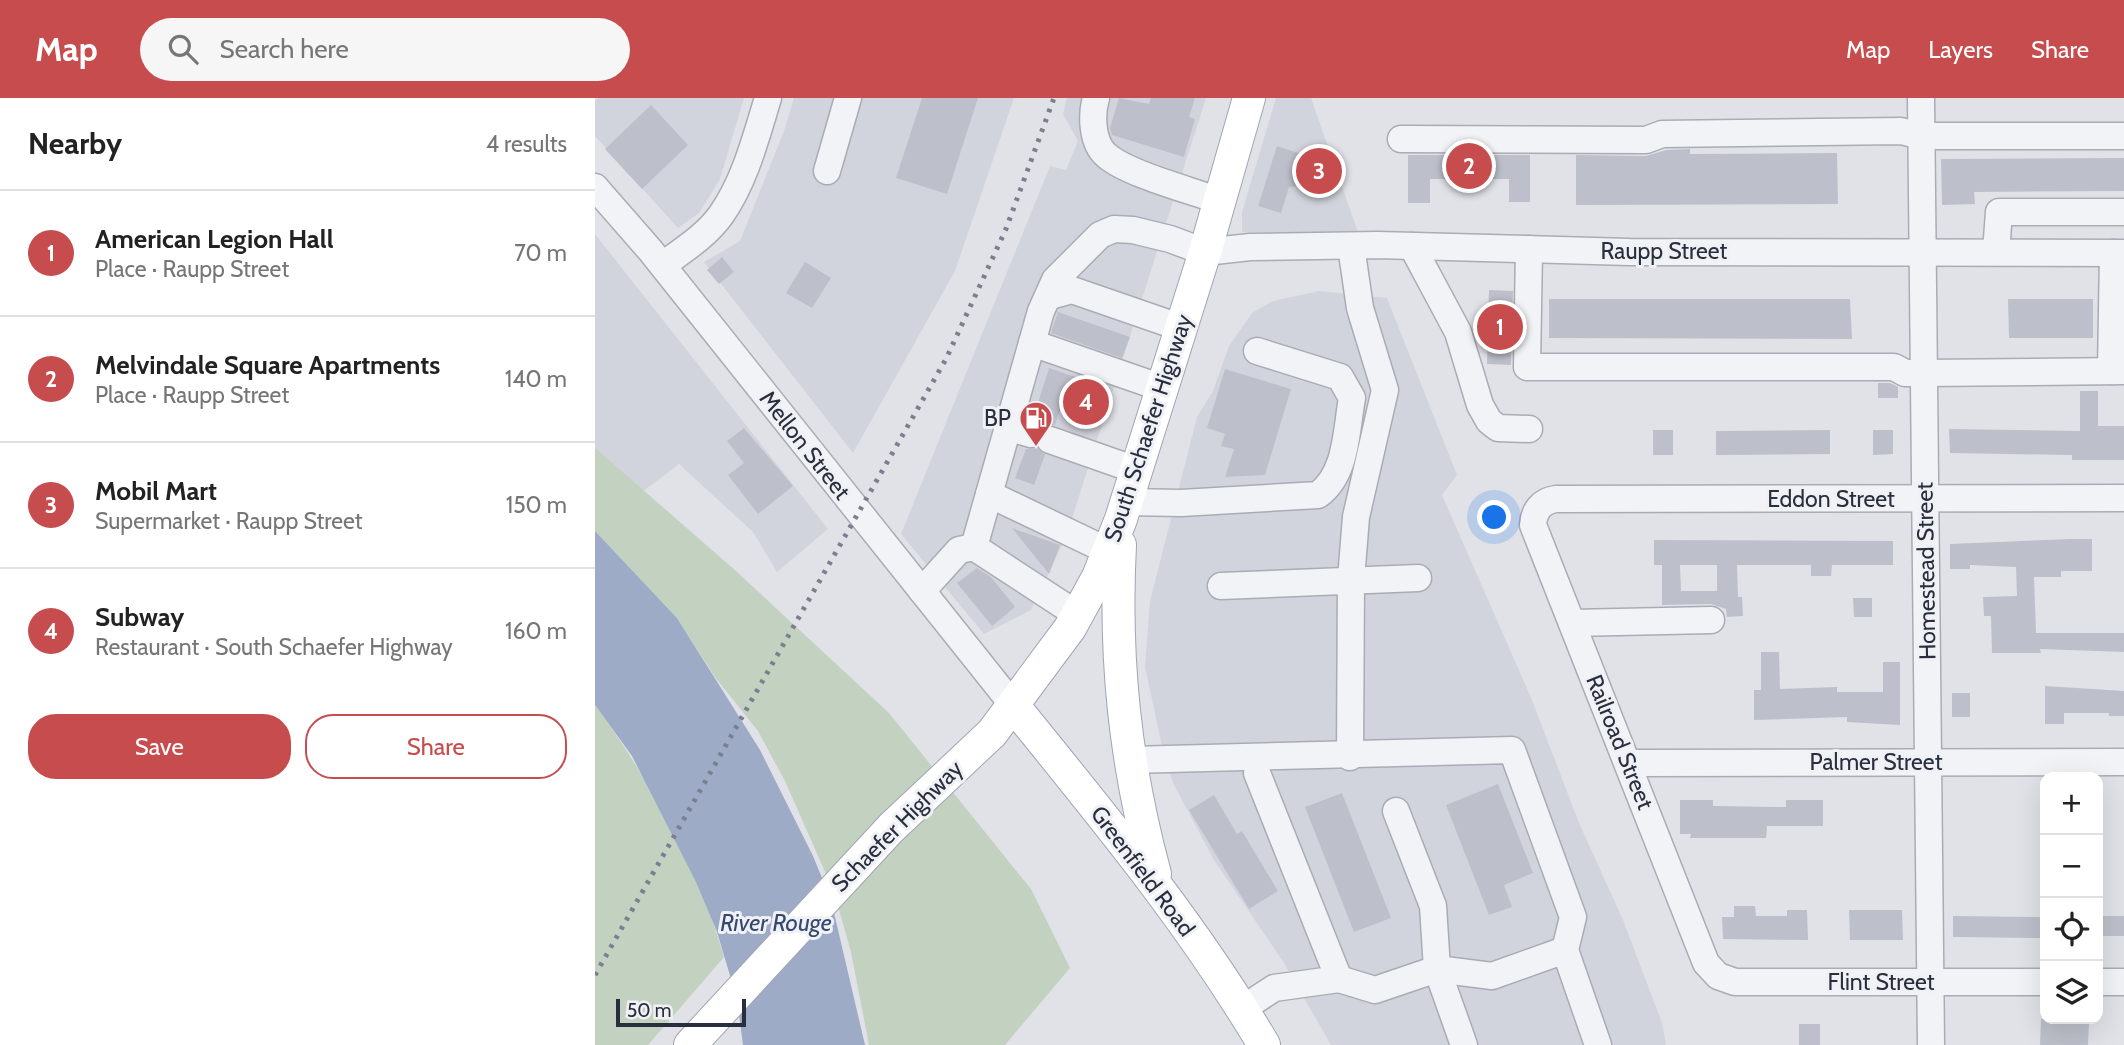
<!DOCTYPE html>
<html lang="en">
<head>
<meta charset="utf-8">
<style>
	body { margin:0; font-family:Cabin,sans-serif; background:#f6f6f6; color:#222 }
	.controls { position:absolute; right:21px; bottom:21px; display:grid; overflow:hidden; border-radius:14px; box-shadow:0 7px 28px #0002 }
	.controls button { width:63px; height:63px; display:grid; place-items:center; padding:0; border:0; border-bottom:2px solid #e0e0e0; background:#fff; color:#222; font:35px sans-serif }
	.scale { position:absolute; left:21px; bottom:18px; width:130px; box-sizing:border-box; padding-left:7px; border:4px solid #292e3e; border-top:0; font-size:19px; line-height:24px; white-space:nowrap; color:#292e3e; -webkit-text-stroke:5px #eff1f5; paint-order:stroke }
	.you { position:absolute; left:900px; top:420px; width:24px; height:24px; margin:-18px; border:5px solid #fff; border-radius:50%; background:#1a73e8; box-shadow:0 0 0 10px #1a73e833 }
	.badge { display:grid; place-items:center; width:46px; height:46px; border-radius:50%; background:#c64c4d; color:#fff; font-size:23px; font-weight:700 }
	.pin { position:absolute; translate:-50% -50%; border:4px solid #fff; box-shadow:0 2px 7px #0006 }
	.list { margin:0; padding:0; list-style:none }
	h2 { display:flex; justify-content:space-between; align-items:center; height:91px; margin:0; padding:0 28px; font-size:30px }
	h2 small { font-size:23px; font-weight:400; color:#767676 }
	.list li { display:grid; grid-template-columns:46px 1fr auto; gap:21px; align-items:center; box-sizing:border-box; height:126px; padding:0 28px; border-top:2px solid #e0e0e0 }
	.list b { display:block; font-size:26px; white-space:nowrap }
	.list p { margin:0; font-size:23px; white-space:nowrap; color:#767676 }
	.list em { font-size:23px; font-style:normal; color:#767676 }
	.actions { display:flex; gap:14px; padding:21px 28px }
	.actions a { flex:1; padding:16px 0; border:2px solid #c64c4d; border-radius:28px; text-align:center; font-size:24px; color:#c64c4d }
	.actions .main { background:#c64c4d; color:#fff }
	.icon { flex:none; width:38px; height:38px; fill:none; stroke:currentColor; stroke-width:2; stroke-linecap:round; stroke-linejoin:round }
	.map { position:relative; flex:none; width:1529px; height:947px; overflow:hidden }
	header { display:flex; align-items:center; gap:42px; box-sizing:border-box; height:98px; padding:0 35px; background:#c64c4d; color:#fff }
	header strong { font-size:33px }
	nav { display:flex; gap:38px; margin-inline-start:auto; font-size:24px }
	.search { width:490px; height:63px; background:#f6f6f6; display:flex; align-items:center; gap:18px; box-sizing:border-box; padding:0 24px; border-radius:38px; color:#767676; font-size:26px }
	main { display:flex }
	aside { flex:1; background:#fff }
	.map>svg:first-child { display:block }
</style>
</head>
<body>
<header>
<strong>Map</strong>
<div class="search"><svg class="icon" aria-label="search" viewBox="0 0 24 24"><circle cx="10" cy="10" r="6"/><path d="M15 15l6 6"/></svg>Search here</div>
<nav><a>Map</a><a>Layers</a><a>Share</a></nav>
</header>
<main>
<aside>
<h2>Nearby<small>4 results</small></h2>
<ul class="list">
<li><span class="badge">1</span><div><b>American Legion Hall</b><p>Place · Raupp Street</p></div><em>70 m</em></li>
<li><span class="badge">2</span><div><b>Melvindale Square Apartments</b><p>Place · Raupp Street</p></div><em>140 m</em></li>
<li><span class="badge">3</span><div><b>Mobil Mart</b><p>Supermarket · Raupp Street</p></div><em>150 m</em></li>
<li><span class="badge">4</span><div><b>Subway</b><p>Restaurant · South Schaefer Highway</p></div><em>160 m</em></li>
</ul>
<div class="actions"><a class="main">Save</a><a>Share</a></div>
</aside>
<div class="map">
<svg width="1529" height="947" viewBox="0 0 1529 947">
	<rect width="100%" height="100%" fill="#e0e2e8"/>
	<g fill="#d2d4dd">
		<polygon points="4,0 149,0 125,81 104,115 83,130 0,38 0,3"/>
		<polygon points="199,0 419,0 360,173 258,355 109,164 145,143 189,33"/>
		<polygon points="472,0 611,0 471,439 436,512 389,536 306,436 455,68 471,72 483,43 468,16"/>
		<polygon points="681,0 716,0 764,137 647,134 647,114"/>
		<polygon points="0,136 233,431 182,474 158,434 84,366 42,398 0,359"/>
		<polygon points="724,193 792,200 862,377 847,397 937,602 984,725 1028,822 1067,925 1071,947 736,947 689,865 619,762 579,687 570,662 550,569 555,503 602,319 618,293 634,248 657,215 678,203"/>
	</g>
	<g fill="#c3d1c1">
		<polygon points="0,350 141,473 294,615 436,791 475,870 410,947 274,947 256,854 239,794 190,683 163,633 120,579 82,520 0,433"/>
		<path d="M 0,607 C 55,682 103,770 129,859 L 53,947 L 0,947 Z"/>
	</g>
	<polygon fill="#9dabc6" points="0,433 82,520 165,652 218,758 236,802 270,947 148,947 142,901 122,834 101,784 37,658 0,607"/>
	<g fill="#bdc0ca" fill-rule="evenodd">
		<polygon points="327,0 383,0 352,96 301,80"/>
		<polygon points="524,0 554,6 556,0 600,0 594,19 600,21 589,59 517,37 515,30"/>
		<polygon points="56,7 93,47 47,91 10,51"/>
		<polygon points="682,48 719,60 728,56 739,85 694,89 686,115 663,108"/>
		<polygon points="1095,51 1095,56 1242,55 1243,106 981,107 981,57 1051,58 1071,52"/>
		<polygon points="813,57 935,57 935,104 914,104 914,81 835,81 835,105 813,105"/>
		<polygon points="1529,60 1529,93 1379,94 1380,106 1347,107 1346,61"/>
		<polygon points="127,159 139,174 124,186 112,172"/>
		<polygon points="210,164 236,180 217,210 191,195"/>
		<polygon points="894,192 918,193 916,267 892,266"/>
		<polygon points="954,201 1255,201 1257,241 954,240"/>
		<polygon points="1413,201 1498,201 1498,240 1414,240"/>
		<polygon points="463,214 535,239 527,260 456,235"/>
		<polygon points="454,270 510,289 498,323 465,312 460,327 449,328 441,321 447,306 443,305"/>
		<polygon points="630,271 696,291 670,377 630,379 639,351 626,348 630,336 612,330"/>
		<polygon points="1283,285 1295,285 1303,289 1303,300 1283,300"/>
		<polygon points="1485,293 1503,293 1503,328 1529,328 1529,362 1477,362 1477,357 1355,355 1354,331 1485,333"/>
		<polygon points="149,330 198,388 163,416 133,377 149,365 132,343"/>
		<rect x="1058" y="332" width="20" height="25"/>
		<polygon points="1235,332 1235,356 1121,357 1121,333"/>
		<polygon points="1278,332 1298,332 1298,356 1278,357"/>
		<polygon points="442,350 450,357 439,387 420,380 431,351"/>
		<polygon points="417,430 465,447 454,476"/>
		<polygon points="1476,441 1497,441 1497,473 1466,473 1466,479 1439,479 1441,535 1529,535 1529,554 1445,551 1446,555 1397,555 1396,518 1389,518 1388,499 1422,498 1421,469 1375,467 1375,471 1355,471 1355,446"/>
		<path d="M 1059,442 L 1298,443 L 1298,467 L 1237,467 L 1236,478 L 1216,478 L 1216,467 L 1142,467 L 1143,499 L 1147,499 L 1148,518 L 1132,519 L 1131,511 L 1116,506 L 1067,507 L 1067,467 L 1059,467 ZM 1085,467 L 1122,467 L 1122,493 L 1086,493 Z"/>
		<polygon points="382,470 396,479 420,509 397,528 362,485"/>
		<polygon points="1258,500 1277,500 1277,519 1259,519"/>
		<polygon points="1166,554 1184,554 1185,591 1242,589 1242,594 1288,594 1288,564 1305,564 1305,627 1252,624 1252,619 1159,622 1159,592 1166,592"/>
		<polygon points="1450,588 1529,593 1529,618 1514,618 1514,615 1469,615 1469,626 1450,626"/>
		<rect x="1357" y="595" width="18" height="24"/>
		<polygon points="903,686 938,775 909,787 917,809 894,817 851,707"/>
		<polygon points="747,695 796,820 759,834 710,709"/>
		<polygon points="619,697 642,736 647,733 683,793 654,811 594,712"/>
		<polygon points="1085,702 1118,702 1118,708 1191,709 1191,702 1228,702 1228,728 1172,728 1171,740 1095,740 1096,736 1085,736"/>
		<polygon points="1139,808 1160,808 1161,818 1192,818 1192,812 1212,812 1213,842 1128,841 1127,819 1139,819"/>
		<polygon points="1254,812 1307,812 1308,842 1255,842"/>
		<polygon points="1358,818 1448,819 1448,840 1358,839"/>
		<rect x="1503" y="818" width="26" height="20"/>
		<polygon points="1446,921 1486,922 1486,926 1494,926 1493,947 1445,947"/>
		<rect x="1204" y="926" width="21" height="21"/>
	</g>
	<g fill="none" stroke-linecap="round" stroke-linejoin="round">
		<defs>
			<g id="minor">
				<path d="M 501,0 C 496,17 497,45 511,57 C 532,76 596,92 624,103"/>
				<polyline points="1326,0 1336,947"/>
				<polyline points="806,41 1051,42 1067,36 1306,33 1326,38 1529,38"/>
				<polyline points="232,73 253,0"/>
				<polyline points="0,89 55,152 418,607"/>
				<polyline points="817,148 863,234 885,307 894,323 903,330 934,331"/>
				<polyline points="934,151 932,269 1299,269 1310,275 1328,275 1529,273"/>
				<polyline points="1401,154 1404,114 1529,114"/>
				<path d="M 68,167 C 88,152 111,138 126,117 C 150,83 161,39 173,0"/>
				<polyline points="455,198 477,192 587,230"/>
				<polyline points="437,245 567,290"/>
				<polyline points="1516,273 1518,155"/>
				<polyline points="412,329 436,336"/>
				<polyline points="455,342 541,372"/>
				<polyline points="394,396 513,453"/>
				<path d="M 531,404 L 586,405 L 723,397 C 752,376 751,333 757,300 L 745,279 L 662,253"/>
				<polyline points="379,449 446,213 460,182 505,137 519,131 538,132 575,141 610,154 655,149 783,147 1034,154 1529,155"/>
				<polyline points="626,488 823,480"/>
				<polyline points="327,493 364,452 379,449 483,517"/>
				<polyline points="977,525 1116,522"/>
				<polyline points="755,659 756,481 761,419 790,292 765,210 756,148"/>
				<polyline points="535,662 917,652 978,819 970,852 1003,947"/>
				<polyline points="1034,665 1529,664"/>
				<polyline points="801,713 838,808 842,871 897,878 970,852"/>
				<polyline points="744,881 780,892 842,871 869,947"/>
				<path d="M 1450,884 L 1140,884 L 1123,878 L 1111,865 L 938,427 C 939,413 946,403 961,401 L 1529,400"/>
				<polyline points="1503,884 1529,884"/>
				<polyline points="647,911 679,890 744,881 662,675"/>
			</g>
			<g id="major">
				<path d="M 525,447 C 519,561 530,665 560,776"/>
				<path d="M 418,607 C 507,717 597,825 669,947"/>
				<polyline points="95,947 296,730 397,635 475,530 503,479 526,421 610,154 654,0"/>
			</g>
		</defs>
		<use href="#minor" stroke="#a9acb5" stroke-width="29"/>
		<use href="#major" stroke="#a0a5b3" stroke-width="34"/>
		<use href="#minor" stroke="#f2f3f6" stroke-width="26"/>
		<use href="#major" stroke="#fff" stroke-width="32"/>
		<polyline stroke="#7a7f90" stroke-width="5" stroke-dasharray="3.5 7" stroke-linecap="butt" points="0,877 351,261 411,131 459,0"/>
	</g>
	<defs>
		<symbol id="fuel-pin" viewBox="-11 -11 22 30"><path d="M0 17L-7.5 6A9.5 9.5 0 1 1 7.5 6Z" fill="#c64c4d" stroke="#eff1f5"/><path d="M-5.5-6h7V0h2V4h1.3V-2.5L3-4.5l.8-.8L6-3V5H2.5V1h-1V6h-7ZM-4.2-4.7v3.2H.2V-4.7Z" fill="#fff"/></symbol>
	</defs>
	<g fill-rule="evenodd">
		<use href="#fuel-pin" x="422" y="301" width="38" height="52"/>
	</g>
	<g text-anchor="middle" stroke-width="6" stroke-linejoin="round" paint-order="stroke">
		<g font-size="23" fill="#292e3e" stroke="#eff1f5">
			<text x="1069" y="161">Raupp Street</text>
			<text transform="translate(553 330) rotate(-72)" y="8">South Schaefer Highway</text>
			<text transform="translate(210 347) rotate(52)" y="8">Mellon Street</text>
			<text x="1236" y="409">Eddon Street</text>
			<text transform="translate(1331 473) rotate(-91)" y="8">Homestead Street</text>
			<text transform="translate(1025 644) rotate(68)" y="8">Railroad Street</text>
			<text x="1281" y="672">Palmer Street</text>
			<text transform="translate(302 728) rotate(-45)" y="8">Schaefer Highway</text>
			<text transform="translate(548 773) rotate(53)" y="8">Greenfield Road</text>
			<text x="1286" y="892">Flint Street</text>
		</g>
		<g font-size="23" fill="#292e3e" stroke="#eff1f5" text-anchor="end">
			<text x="416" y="328">BP</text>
		</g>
		<g font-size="24" font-style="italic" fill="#364870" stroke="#eff1f5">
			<text x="181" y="833">River Rouge</text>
		</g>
	</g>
</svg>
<div class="controls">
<button>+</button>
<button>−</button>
<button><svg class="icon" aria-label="locate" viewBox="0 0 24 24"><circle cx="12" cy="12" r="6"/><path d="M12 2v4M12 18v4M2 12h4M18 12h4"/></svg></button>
<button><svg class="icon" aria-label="layers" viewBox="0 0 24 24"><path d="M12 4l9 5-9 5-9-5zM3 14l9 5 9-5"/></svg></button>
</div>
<div class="scale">50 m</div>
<div class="you"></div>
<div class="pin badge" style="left:905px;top:229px">1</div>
<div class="pin badge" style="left:874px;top:68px">2</div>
<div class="pin badge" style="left:724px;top:73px">3</div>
<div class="pin badge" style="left:491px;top:304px">4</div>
</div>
</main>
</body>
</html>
